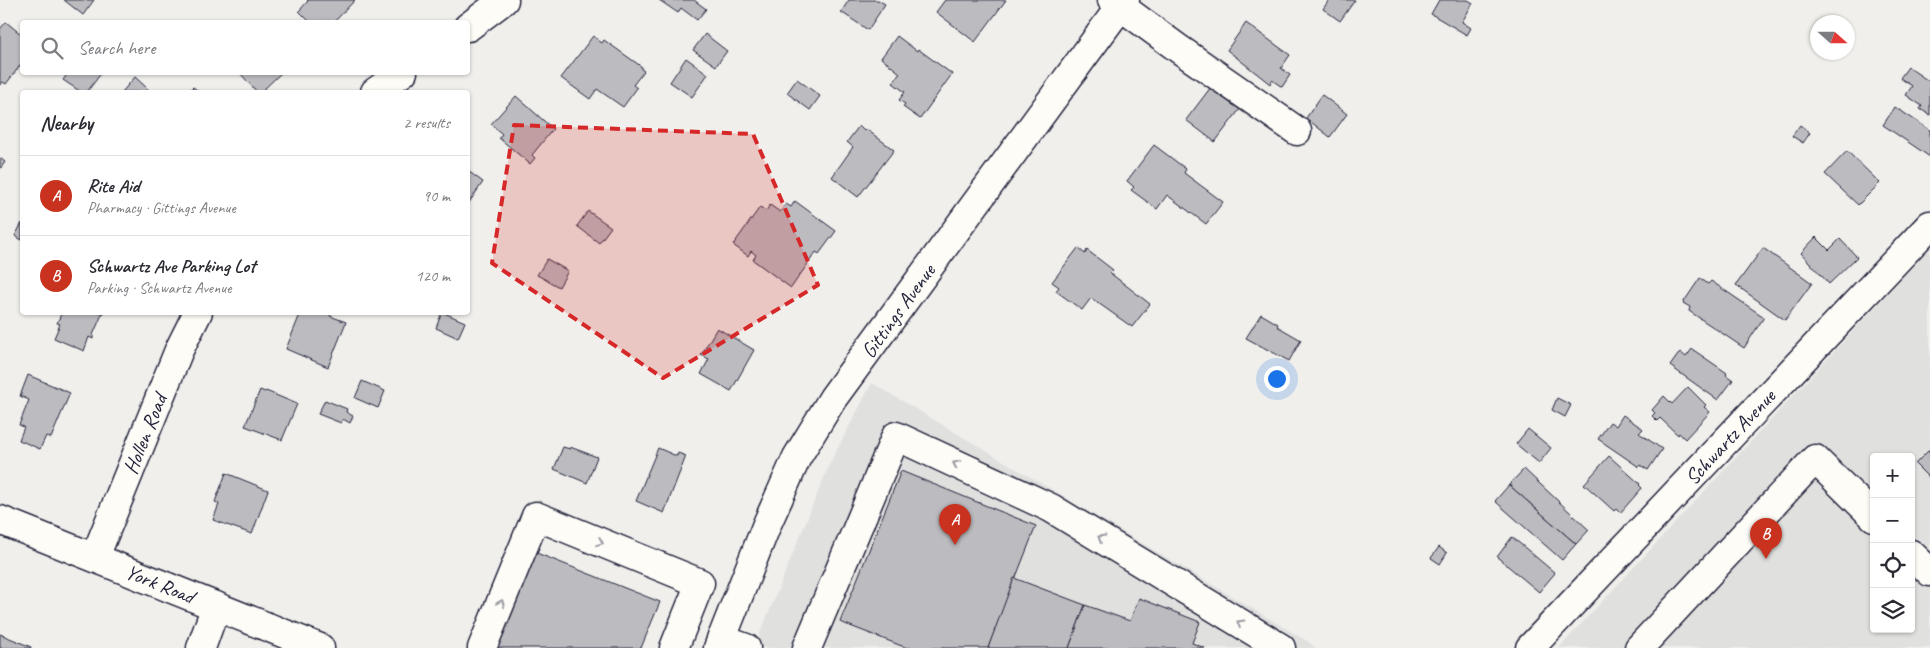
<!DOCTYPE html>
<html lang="en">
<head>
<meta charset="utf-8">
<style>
	body { margin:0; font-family:Caveat,sans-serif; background:#f7f7f7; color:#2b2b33 }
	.controls { position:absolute; right:15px; bottom:15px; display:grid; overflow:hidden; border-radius:5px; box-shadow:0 1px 4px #0004 }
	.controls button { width:45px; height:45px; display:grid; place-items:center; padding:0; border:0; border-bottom:1px solid #e1e1e2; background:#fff; color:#2b2b33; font:25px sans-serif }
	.compass { position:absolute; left:1810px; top:15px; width:45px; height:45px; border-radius:50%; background:#fff; box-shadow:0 1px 4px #0004; rotate:111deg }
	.you { position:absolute; left:1276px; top:378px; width:18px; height:18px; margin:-12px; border:4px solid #fff; border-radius:50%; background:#1a73e8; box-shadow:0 0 0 8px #1a73e833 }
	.badge { display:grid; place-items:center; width:32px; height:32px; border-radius:50%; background:#c8321e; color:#fff; font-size:16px; font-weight:700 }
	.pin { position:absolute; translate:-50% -41px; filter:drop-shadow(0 1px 2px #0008) }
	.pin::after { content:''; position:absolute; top:26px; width:18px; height:15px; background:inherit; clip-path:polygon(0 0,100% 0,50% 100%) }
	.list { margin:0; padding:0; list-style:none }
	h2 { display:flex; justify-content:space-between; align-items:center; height:65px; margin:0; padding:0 20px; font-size:21px }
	h2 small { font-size:16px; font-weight:400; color:#7c7c81 }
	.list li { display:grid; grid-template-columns:32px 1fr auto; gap:15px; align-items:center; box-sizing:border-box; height:80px; padding:0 20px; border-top:1px solid #e1e1e2 }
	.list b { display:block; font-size:19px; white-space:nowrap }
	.list p { margin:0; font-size:16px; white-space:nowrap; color:#7c7c81 }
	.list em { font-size:16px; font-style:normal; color:#7c7c81 }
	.icon { flex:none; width:28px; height:28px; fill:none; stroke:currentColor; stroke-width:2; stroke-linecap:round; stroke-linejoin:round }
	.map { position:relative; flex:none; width:1930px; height:648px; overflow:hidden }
	.search { position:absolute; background:#fff; box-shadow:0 1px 4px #0004; left:20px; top:20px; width:450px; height:55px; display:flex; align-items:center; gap:12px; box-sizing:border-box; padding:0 18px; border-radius:5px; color:#7c7c81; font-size:19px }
	.panel { position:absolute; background:#fff; box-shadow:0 1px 4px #0004; left:20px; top:90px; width:450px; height:225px; border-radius:5px }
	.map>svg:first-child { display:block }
</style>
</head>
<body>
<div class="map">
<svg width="1930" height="648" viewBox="0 0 1930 648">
	<rect width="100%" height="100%" fill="#f0efec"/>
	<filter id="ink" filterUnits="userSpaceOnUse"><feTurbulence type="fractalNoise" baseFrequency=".02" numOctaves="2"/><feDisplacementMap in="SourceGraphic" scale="10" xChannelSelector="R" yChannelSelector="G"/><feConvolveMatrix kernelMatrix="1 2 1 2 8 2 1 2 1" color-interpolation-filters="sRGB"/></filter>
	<g filter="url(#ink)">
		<g fill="#e0e0df" fill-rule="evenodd">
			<path d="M 1930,248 L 1930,648 L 1559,648 ZM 1874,457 L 1911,457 L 1911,629 L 1874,629 Z"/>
			<polygon points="872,383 1307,641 1316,648 754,648 830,463"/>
		</g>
		<g fill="#bcbcc0" stroke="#22223b">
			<polygon points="64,0 94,0 83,15"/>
			<polygon points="307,0 355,0 334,22 328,21 326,22 310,22 299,11 308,1"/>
			<polygon points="659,0 694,0 706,9 697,20 681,8 678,13"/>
			<polygon points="849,0 878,0 885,4 868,30 841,12"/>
			<polygon points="945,0 1006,0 975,42 936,12"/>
			<polygon points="1329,0 1355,0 1340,21 1323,9"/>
			<polygon points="1439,0 1468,0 1473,3 1462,22 1471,28 1467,35 1431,14"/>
			<polygon points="6,22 22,35 22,63 6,84 3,82 0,85 0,29"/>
			<polygon points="1246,23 1290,55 1281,68 1290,75 1282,87 1272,80 1270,84 1227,50"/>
			<polygon points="705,34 727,51 716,66 693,50"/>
			<polygon points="593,36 602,43 604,40 642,67 641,69 644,71 633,85 637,88 623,107 597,89 590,99 561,78"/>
			<polygon points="897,36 917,51 918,49 952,74 920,119 903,107 905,104 899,100 905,92 893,83 900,73 881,58"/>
			<polygon points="686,58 708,74 692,97 670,82"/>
			<polygon points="1908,67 1930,82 1930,115 1920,109 1922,106 1906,95 1912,86 1900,78"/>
			<polygon points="69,72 102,72 87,92 81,92 63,80"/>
			<polygon points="239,72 282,72 261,92 257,92"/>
			<polygon points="135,77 148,89 145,92 122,92"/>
			<polygon points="797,79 820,96 810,110 787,93"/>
			<polygon points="193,87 200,92 188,92"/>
			<polygon points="1211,87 1240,109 1215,142 1186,120"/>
			<polygon points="1322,95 1347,114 1330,137 1306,118"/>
			<polygon points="516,96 553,129 532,155 535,158 530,164 499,138 502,134 491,124"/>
			<polygon points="1895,107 1930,130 1930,157 1883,125"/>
			<polygon points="1800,125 1810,133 1803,143 1792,136"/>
			<polygon points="859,126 864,131 866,129 894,150 858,197 832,177 853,147 847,142"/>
			<polygon points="1154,145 1186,169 1184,173 1223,202 1206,224 1167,195 1157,209 1131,190 1134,187 1127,181"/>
			<polygon points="1847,151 1880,183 1858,205 1825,174"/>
			<polygon points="0,158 5,162 0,169"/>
			<polygon points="468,171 483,182 468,204"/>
			<polygon points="795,201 836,231 819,254 816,252 791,288 753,260 756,255 751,251 748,256 733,245 760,207 766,211 770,205 780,212 786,204 791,207"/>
			<polygon points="588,211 611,227 599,243 577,226"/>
			<polygon points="22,223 22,240 15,236"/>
			<polygon points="1816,237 1829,250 1840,239 1857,257 1829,284 1801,253"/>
			<polygon points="1078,248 1085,254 1087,250 1113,270 1110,273 1150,304 1132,327 1091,298 1082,310 1056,291 1059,287 1052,282"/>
			<polygon points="1763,248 1812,283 1785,320 1736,285"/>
			<polygon points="547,259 568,271 559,287 537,275"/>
			<polygon points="1700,278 1708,284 1711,281 1764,317 1744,348 1689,311 1690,307 1683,303"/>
			<polygon points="62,312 103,312 93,335 93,339 89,337 84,351 54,338 60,324 57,323"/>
			<polygon points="301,312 331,312 330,316 346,322 328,367 286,349"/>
			<polygon points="442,312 465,322 458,338 436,328"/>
			<polygon points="1261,314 1278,324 1277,326 1301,340 1289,361 1246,338"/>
			<polygon points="717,328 754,350 731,391 701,374 709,359 701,355"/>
			<polygon points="1692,349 1727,373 1726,375 1733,380 1718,400 1670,366 1680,352 1686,357"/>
			<polygon points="28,375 70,393 51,438 46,436 40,449 19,440 24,427 19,425 29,400 20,396"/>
			<polygon points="362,381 385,391 378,408 355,398"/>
			<polygon points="1688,387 1706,405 1704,407 1710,412 1685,439 1679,433 1678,435 1660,418 1657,421 1652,416 1655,413 1652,410 1664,396 1672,404"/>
			<polygon points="260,390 265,392 266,391 297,404 282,440 245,426"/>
			<polygon points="1557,398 1571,405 1565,417 1552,410"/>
			<polygon points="325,400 347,409 346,412 353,416 350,423 343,419 341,423 318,414"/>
			<polygon points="1623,415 1643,429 1639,433 1662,449 1648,470 1640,465 1639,467 1598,439 1610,422 1616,426"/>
			<polygon points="1528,429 1551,448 1539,463 1516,444"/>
			<polygon points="563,447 570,449 570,447 597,457 587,483 554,469"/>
			<polygon points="658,448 674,455 677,456 678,453 686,456 664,513 636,501"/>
			<polygon points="1930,449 1930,479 1915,464"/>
			<polygon points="1609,456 1640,484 1639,485 1642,488 1620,513 1616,509 1614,511 1584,484"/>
			<polygon points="1524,469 1589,530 1576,544 1509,485"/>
			<polygon points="901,471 1036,526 988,648 907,648 840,622"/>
			<polygon points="226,473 268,490 252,534 213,520 219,504 215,502"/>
			<polygon points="1509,485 1576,544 1562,560 1495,501"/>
			<polygon points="1512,537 1555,573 1539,592 1497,557"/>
			<polygon points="1439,547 1447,553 1440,564 1431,558"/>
			<polygon points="534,552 660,602 641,648 495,648"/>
			<polygon points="1014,578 1085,605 1069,648 988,648"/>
			<polygon points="1139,598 1200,622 1192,643 1205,648 1069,648 1085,605 1130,621"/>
			<polygon points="0,634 31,647 31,648 0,648"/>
		</g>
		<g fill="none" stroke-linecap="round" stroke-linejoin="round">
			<defs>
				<g id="minor">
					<polyline points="1112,0 1179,49 1297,131"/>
					<polyline points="468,27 504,0"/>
					<polyline points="375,92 403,72"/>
					<polyline points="1911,554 1930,572"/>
					<polyline points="95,557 179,350 198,312"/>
					<polyline points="721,639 746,648"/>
					<polyline points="201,648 216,606"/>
					<polyline points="482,648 536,516 700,583 674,648"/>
					<polyline points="718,648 767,524 797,457 833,398 1125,0"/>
					<polyline points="807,648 896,436 1051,508 1281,648"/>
					<polyline points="1530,648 1930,225"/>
					<polyline points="1639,648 1815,459 1874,517"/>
				</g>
				<polyline id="major" points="0,520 320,648"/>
			</defs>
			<use href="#minor" stroke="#22223b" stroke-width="31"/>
			<use href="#major" stroke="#22223b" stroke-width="31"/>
			<use href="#minor" stroke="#fdfcf7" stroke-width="28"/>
			<use href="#major" stroke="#fdfcf7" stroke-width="28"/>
		</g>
		<defs><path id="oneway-chevron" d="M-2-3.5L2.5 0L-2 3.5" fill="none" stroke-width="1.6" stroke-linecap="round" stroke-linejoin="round" transform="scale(1.25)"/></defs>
		<g stroke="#9a9aa2">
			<use href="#oneway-chevron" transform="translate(956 464) rotate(-155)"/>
			<use href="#oneway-chevron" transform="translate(1101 538) rotate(-149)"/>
			<use href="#oneway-chevron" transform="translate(600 542) rotate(22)"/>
			<use href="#oneway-chevron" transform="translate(501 603) rotate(-68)"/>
			<use href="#oneway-chevron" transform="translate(1240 623) rotate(-149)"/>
		</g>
	</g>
	<path fill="#d62828" fill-opacity="0.2" stroke="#d62828" stroke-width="4" stroke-dasharray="10 6" stroke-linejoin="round" d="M 514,125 L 753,134 L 818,285 L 663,378 L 492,263 Z"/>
	<g text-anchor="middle" stroke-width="4.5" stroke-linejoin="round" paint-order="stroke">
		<g font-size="21" fill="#22223b" stroke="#fdfcf7">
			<text transform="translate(898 311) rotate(-54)" y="7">Gittings Avenue</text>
			<text transform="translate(145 434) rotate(-68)" y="7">Hollen Road</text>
			<text transform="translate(1730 437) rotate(-47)" y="7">Schwartz Avenue</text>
			<text transform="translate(160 584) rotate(22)" y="7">York Road</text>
		</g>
	</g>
</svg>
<div class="controls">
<button>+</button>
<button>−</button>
<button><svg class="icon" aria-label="locate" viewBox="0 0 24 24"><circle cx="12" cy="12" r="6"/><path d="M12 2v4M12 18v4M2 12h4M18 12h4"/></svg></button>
<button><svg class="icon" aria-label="layers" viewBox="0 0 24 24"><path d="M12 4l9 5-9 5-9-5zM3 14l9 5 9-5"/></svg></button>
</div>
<svg class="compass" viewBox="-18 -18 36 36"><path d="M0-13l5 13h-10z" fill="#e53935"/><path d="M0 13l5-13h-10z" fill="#7c7c81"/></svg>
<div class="you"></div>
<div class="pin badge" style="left:955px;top:545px">A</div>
<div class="pin badge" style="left:1766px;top:559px">B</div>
<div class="search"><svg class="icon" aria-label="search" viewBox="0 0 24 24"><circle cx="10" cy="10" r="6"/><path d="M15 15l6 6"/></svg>Search here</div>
<section class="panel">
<h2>Nearby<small>2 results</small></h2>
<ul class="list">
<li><span class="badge">A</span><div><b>Rite Aid</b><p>Pharmacy · Gittings Avenue</p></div><em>90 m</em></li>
<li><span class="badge">B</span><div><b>Schwartz Ave Parking Lot</b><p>Parking · Schwartz Avenue</p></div><em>120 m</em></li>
</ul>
</section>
</div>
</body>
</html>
